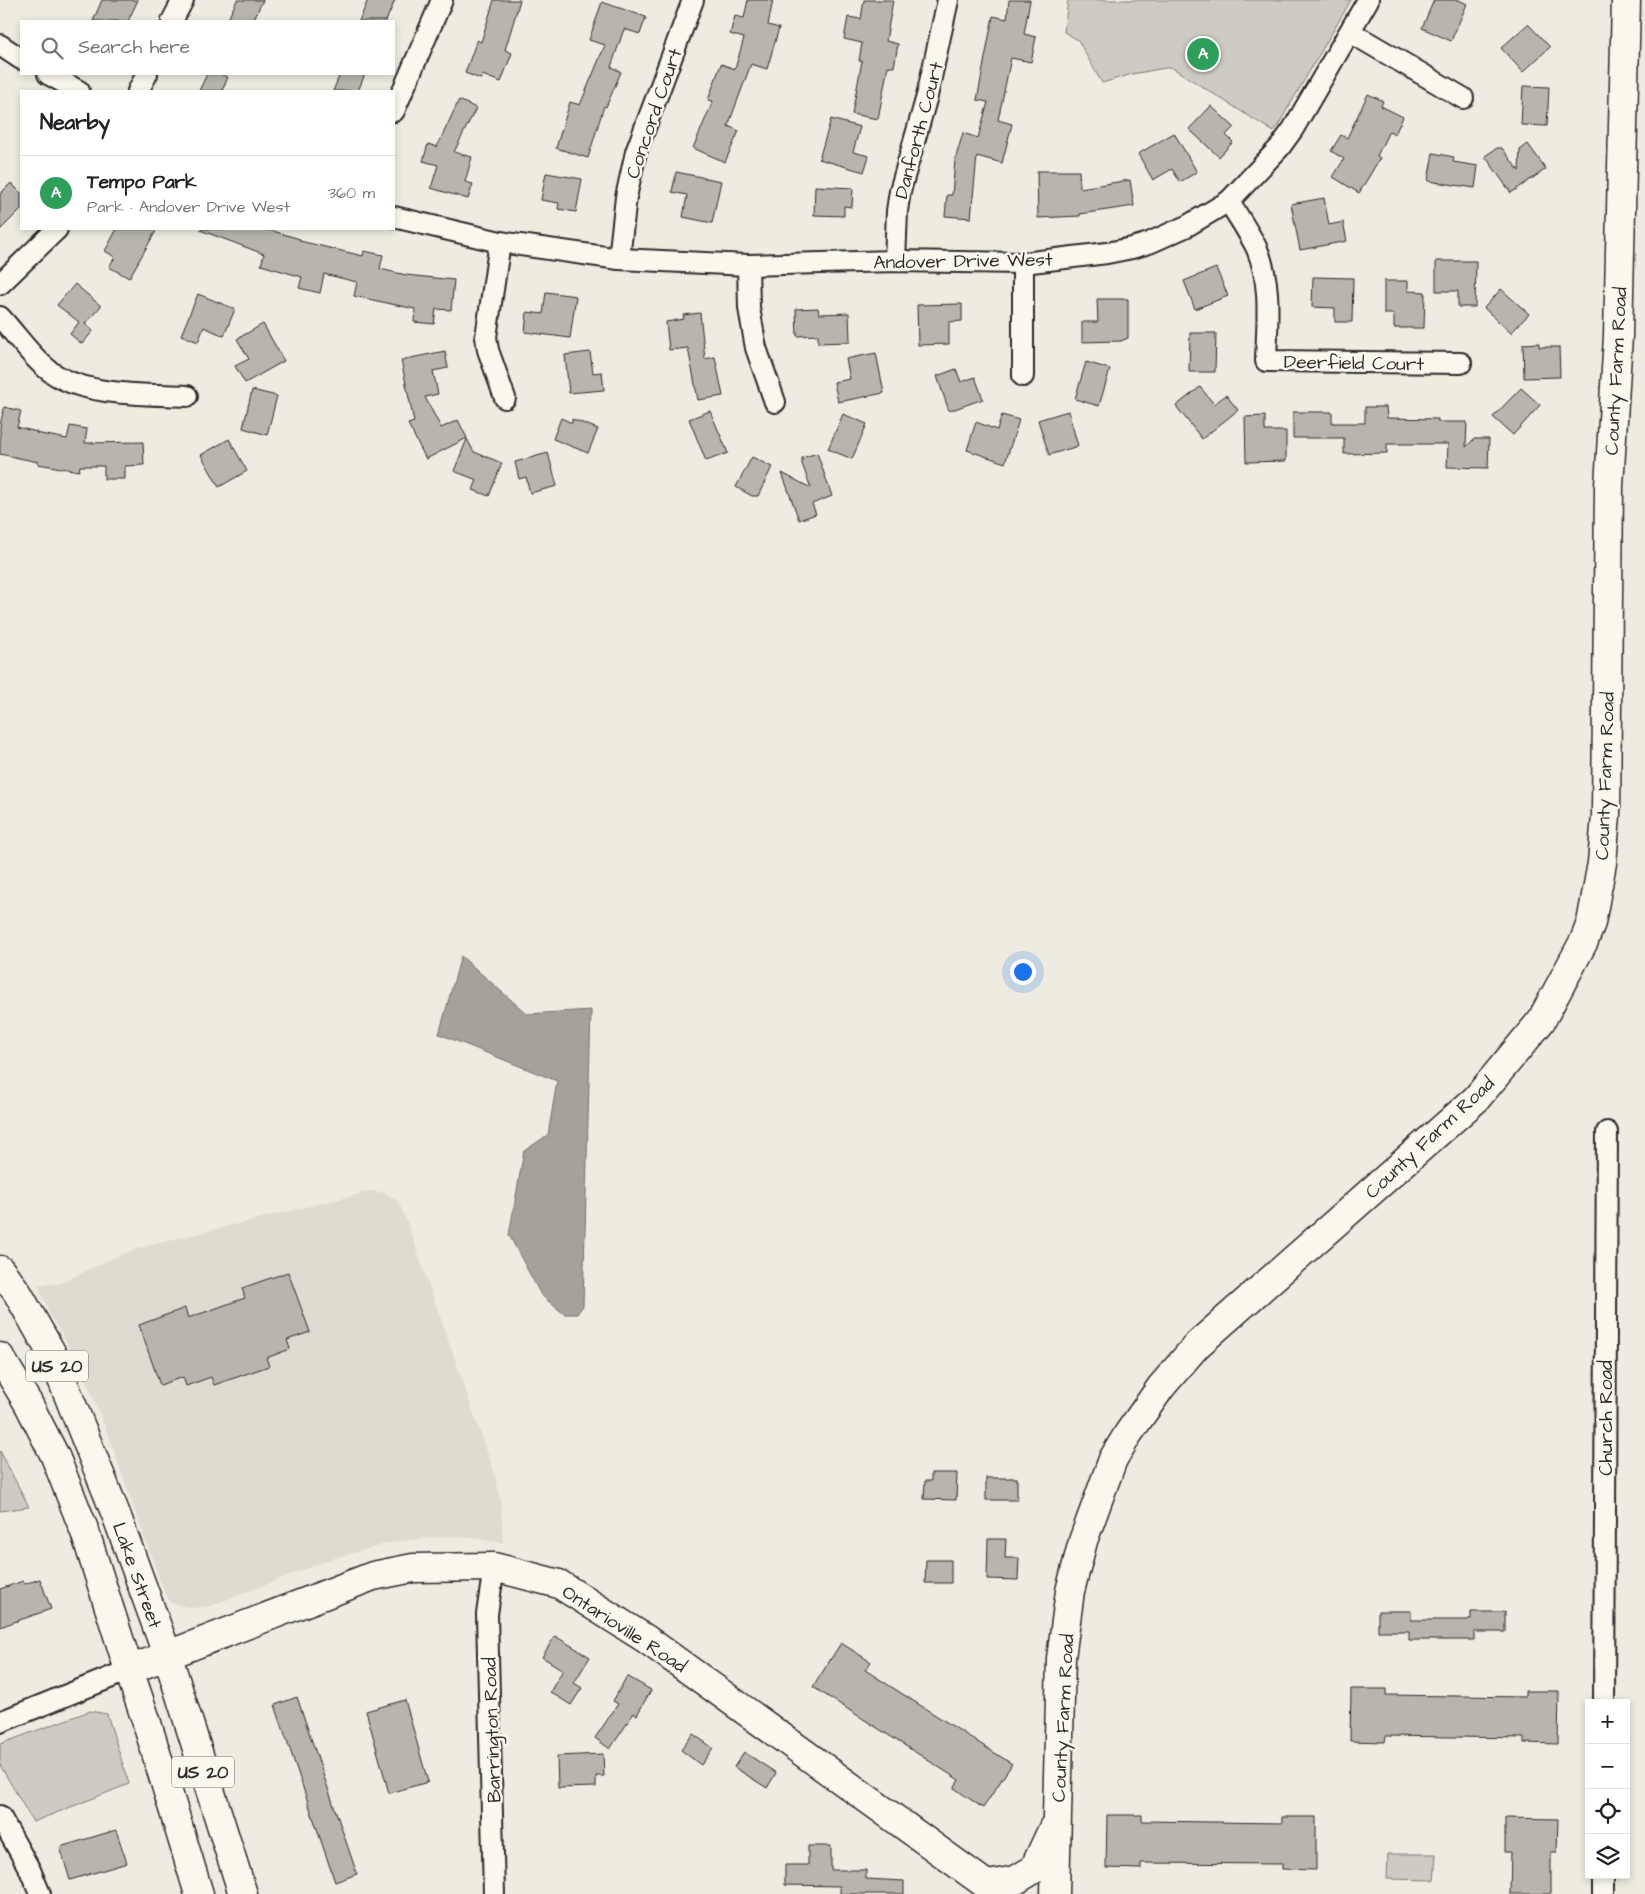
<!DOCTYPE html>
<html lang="en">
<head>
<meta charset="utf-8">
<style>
	body { margin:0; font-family:"Architects Daughter",sans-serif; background:#f6f6f6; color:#202124 }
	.controls { position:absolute; right:15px; bottom:15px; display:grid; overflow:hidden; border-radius:0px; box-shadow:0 2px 8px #0003 }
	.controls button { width:45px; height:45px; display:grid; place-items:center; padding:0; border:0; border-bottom:1px solid #e0e0e0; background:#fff; color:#202124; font:25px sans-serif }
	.you { position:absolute; left:1022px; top:971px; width:18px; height:18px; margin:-12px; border:4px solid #fff; border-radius:50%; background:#1a73e8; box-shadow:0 0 0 8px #1a73e833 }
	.badge { display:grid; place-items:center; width:32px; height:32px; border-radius:50%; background:#1f6fb2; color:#fff; font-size:16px; font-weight:700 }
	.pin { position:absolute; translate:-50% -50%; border:2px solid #fff; box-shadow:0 1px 5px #0006 }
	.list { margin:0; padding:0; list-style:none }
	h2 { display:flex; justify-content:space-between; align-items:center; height:65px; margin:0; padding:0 20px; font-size:21px }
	h2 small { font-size:16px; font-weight:400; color:#757577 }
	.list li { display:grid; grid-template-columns:32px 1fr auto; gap:15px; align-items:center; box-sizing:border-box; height:75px; padding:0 20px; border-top:1px solid #e0e0e0 }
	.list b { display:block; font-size:19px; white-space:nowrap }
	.list p { margin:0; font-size:16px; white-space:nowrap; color:#757577 }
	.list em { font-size:16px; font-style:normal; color:#757577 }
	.icon { flex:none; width:28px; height:28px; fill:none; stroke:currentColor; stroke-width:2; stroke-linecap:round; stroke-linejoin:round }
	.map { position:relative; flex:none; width:1645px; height:1894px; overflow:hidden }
	.search { position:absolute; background:#fff; box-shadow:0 2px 8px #0003; left:20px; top:20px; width:375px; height:55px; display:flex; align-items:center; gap:12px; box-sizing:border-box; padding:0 18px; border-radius:0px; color:#757577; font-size:19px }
	.panel { position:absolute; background:#fff; box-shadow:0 2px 8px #0003; left:20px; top:90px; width:375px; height:140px; border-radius:0px }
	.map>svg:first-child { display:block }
</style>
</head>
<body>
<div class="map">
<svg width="1645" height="1894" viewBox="0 0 1645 1894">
	<rect width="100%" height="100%" fill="#eeebe0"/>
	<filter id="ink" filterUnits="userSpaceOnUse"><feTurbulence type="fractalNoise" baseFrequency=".02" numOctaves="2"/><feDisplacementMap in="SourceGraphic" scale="10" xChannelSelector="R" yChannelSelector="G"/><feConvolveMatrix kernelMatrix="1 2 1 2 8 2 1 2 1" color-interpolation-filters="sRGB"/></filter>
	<g filter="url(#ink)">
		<polygon fill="#dedbd1" points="372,1191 385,1193 398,1201 408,1225 494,1472 501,1501 503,1543 472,1538 446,1536 393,1542 334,1558 210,1606 192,1608 171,1603 164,1592 111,1442 89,1387 63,1336 50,1315 38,1284 59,1284 111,1259 139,1248"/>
		<g fill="#cecbc2" stroke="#7c7b76">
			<polygon points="1068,0 1351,0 1274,132 1171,67 1132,74 1102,83 1078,40 1064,32"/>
			<polygon points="0,1451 29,1507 0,1511"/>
			<polygon points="90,1711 107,1714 129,1784 33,1822 0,1765 0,1744"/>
			<polygon points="1388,1854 1436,1854 1434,1880 1387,1879"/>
		</g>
		<polygon fill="#a4a29a" stroke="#74726e" points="461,956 527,1014 591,1010 583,1306 577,1314 564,1314 541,1295 509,1235 524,1151 548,1135 557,1081 439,1034"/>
		<g fill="#b8b5ae" stroke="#2b2b2b">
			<polygon points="102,0 138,0 128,21 93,21"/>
			<polygon points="237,0 263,0 253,21 227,21"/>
			<polygon points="368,0 395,0 386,21 359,21"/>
			<polygon points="494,0 520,0 505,50 512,53 501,82 482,75 481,79 465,73 477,40 481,42"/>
			<polygon points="748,0 773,0 768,25 779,28 767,69 751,64 728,126 739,131 725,162 693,148 713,101 708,100 721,64 735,69 744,38 730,34 735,16 744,18"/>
			<polygon points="864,0 893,0 886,41 898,44 894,67 888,66 878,119 852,114 862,61 859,61 862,43 844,39 848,17 861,19"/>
			<polygon points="1009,0 1030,0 1024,34 1036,37 1031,62 1011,58 998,120 1012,124 1002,163 977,156 971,218 945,216 947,195 952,195 955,160 963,133 978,138 988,102 977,100 993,16 1007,19"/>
			<polygon points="1434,0 1459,0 1467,4 1451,41 1422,28"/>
			<polygon points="602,2 646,17 640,34 624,29 611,67 621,72 606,107 604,106 588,158 556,148 570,102 580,105 605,45 589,40"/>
			<polygon points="1528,24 1550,47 1523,72 1501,48"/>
			<polygon points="207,74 220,74 228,77 222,91 199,91"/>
			<polygon points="340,74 365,74 358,91 333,91"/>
			<polygon points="1523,86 1549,87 1547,126 1521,125"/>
			<polygon points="1368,94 1383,101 1381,106 1403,117 1395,134 1389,131 1377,156 1380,158 1359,193 1333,177 1344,159 1331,151 1341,135 1347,138"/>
			<polygon points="459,100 476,108 454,152 472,157 465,182 473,184 468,199 431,188 438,165 423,161 428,144 437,147"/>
			<polygon points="1211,106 1234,127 1226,135 1233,142 1219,157 1189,129"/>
			<polygon points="831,119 860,127 853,152 869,156 864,172 819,159"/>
			<polygon points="1174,133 1197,172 1180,182 1172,169 1153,180 1138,154"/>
			<polygon points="1528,144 1546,169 1511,193 1485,156 1497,148 1502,148 1519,171 1520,150"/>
			<polygon points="1433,153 1454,157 1453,162 1478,166 1475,188 1428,181"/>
			<polygon points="1037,171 1079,171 1080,188 1130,180 1134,206 1080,214 1080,216 1038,218"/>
			<polygon points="676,172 721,181 712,223 683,217 687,195 672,192"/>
			<polygon points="546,173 582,179 576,212 558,209 559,203 541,200"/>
			<polygon points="11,183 21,193 21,209 0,230 0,194"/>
			<polygon points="815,186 853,188 852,207 844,206 844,216 814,215"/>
			<polygon points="1324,198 1329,225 1343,222 1347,241 1300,250 1291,204"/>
			<polygon points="117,229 157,229 129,278 109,267 115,257 105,251"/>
			<polygon points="201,229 266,229 300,239 300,241 363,256 364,251 383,255 380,269 406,275 454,280 451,310 436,309 434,324 414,322 415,309 354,296 357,282 324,274 320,293 299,288 302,277 261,265 264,254 200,230"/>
			<polygon points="1436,261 1476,261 1475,307 1458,307 1458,291 1436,291"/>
			<polygon points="1216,268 1228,296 1195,309 1184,281"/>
			<polygon points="1313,277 1353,278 1352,322 1335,322 1335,308 1312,307"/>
			<polygon points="1384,281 1408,281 1408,291 1425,292 1424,328 1394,328 1394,314 1384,314"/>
			<polygon points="75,284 101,306 85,324 93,331 82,344 70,334 79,322 57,305"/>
			<polygon points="1501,289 1529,314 1511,333 1484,308"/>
			<polygon points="546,292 576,296 570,338 525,332 527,312 543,314"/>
			<polygon points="198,294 235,309 224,336 204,327 198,342 181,335"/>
			<polygon points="1097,299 1128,299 1128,338 1121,341 1082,342 1082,322 1098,322"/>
			<polygon points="962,304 962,321 949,322 949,344 918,345 917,305"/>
			<polygon points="818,308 819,314 849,313 850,342 818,343 818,335 797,336 796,309"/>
			<polygon points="700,313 705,359 715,357 723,396 698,400 688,348 669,350 666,322 684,319 683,315"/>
			<polygon points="263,324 284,361 245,383 235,366 249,359 237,339"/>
			<polygon points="1190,333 1216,333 1215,372 1189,372"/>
			<polygon points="1539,343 1539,347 1559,347 1560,377 1524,378 1523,344"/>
			<polygon points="445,351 448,368 433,371 438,394 425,397 441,428 458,420 467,438 426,459 408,424 414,422 401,360"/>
			<polygon points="590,352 593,373 602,372 604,390 569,393 565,355"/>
			<polygon points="876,353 884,393 838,402 834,382 850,379 846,359"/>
			<polygon points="1086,362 1110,369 1099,406 1075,399"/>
			<polygon points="956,369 961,382 975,377 983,399 949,411 937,376"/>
			<polygon points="1200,387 1214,404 1226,395 1238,410 1202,439 1176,406"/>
			<polygon points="1521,388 1540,405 1513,435 1493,417"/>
			<polygon points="252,390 277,396 267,435 243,428"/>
			<polygon points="4,407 21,411 17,427 37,432 36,433 67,439 70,426 87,429 85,443 143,442 144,465 125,466 125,479 104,479 104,466 80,466 79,471 38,464 38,462 0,454 0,426"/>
			<polygon points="1365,407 1386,407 1387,418 1438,419 1438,422 1467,422 1466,447 1474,439 1489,439 1488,468 1447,467 1448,444 1387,444 1387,453 1344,454 1344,438 1293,438 1293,412 1332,412 1332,423 1365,423"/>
			<polygon points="710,411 728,453 706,461 689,419"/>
			<polygon points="1068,411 1078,446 1049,455 1038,420"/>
			<polygon points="843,414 867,424 852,459 828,449"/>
			<polygon points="1002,415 1019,420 1005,463 967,450 976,422 997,430"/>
			<polygon points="1265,416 1265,431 1286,431 1286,461 1246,462 1245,417"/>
			<polygon points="561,418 572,423 572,419 598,429 588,453 553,439"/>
			<polygon points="229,439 247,471 219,487 201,455"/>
			<polygon points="467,439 474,452 502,463 489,496 473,490 477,480 454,471"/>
			<polygon points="548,453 557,486 530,493 526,477 519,479 515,462"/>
			<polygon points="817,453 832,496 812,504 816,514 799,520 782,473 811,488 802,464 802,458"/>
			<polygon points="752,457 772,467 758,496 752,496 736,487"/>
			<polygon points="288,1272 310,1332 287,1340 290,1349 266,1358 269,1366 214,1385 211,1377 186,1386 183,1377 160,1385 139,1325 185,1308 188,1318 245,1298 242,1288"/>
			<polygon points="931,1473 957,1473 956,1500 924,1499 925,1481 931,1481"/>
			<rect x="986" y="1478" width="31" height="22"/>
			<polygon points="988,1539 1006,1539 1005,1558 1019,1558 1018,1580 987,1579"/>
			<polygon points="926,1560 951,1560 951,1583 925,1583"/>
			<polygon points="40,1579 51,1609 0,1627 0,1589 23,1581 24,1584"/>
			<polygon points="1378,1611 1411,1611 1411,1620 1471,1620 1471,1612 1505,1612 1505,1632 1474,1632 1474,1640 1409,1640 1409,1631 1378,1631"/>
			<polygon points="555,1636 590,1657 574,1683 582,1688 571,1705 550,1692 563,1670 542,1657"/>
			<polygon points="841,1643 871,1662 865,1670 1012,1764 983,1808 954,1788 959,1780 813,1687"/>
			<polygon points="627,1676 651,1690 637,1715 634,1713 610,1749 595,1738 618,1704 613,1701"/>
			<polygon points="1351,1689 1386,1689 1386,1695 1525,1697 1525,1691 1559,1691 1558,1744 1524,1743 1524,1738 1386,1736 1385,1742 1350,1741"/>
			<polygon points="297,1697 357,1874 335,1882 275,1705"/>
			<polygon points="405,1700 428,1782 389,1793 366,1711"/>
			<polygon points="693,1734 713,1748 701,1765 681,1750"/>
			<polygon points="744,1752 776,1773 767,1788 734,1767"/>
			<polygon points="603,1754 604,1776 596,1776 596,1787 558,1788 557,1756"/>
			<polygon points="1107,1815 1142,1815 1142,1821 1282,1823 1282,1817 1316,1817 1316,1870 1282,1869 1282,1864 1141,1863 1141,1869 1106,1868"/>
			<polygon points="1505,1818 1558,1819 1557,1852 1551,1852 1551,1894 1510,1894 1511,1852 1505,1852"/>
			<polygon points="116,1830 127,1863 70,1880 60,1847"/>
			<polygon points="808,1846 831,1846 831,1870 866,1870 866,1879 904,1881 904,1894 840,1894 840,1886 785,1885 785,1865 808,1865"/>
		</g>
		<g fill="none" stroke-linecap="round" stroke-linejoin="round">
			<defs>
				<g id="street">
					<polyline points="172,21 183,0"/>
					<polyline points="1350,32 1463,98"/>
					<polyline points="0,45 21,59"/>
					<polyline points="48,74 79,91"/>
					<polyline points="138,91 147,74"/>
					<polyline points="394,111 442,0"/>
					<path d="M 1229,201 C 1238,217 1249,232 1257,249 C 1272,284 1267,323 1266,361 L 1461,363"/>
					<polyline points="394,217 500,242 619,259 748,265 895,261 1023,263 1107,253 1132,248 1149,243 1187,226 1229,201 1280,147 1293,129 1368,0"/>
					<polyline points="500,242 486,337 488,350 505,398"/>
					<polyline points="619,259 626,197 636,152 693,0"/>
					<polyline points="895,261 897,211 900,191 927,96 948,0"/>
					<polyline points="1023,263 1023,376"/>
					<polyline points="748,265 749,308 756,348 775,402"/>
					<polyline points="0,284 57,229"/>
					<path d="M 0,317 C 15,333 29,354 46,368 C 79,397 146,394 187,396"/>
					<polyline points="494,1567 487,1614 494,1894"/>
					<polyline points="1604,1703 1607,1132"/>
					<polyline points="0,1722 129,1670"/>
					<polyline points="0,1816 30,1870 40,1894"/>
					<polyline points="1603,1894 1603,1875"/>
				</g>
				<g id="secondary">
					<polyline points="129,1670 373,1576 413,1568 494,1567 559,1584 646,1639 999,1894"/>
					<polyline points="988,1885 1016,1880 1034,1869 1053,1828"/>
					<polyline points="1055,1894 1061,1658 1070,1591 1083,1541 1113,1459 1128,1434 1161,1387 1197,1345 1476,1099 1541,1021 1584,941 1591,923 1602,863 1606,815 1609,486 1618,336 1626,0"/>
				</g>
				<g id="highway">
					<polyline points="0,1270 17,1292 51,1352 117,1517 167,1654 243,1894"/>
					<polyline points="0,1357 28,1403 55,1456 85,1532 129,1670 146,1720 199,1894"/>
				</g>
			</defs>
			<use href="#street" stroke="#2b2b2b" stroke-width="24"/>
			<use href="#secondary" stroke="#2b2b2b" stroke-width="31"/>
			<use href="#highway" stroke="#2b2b2b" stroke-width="31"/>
			<use href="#street" stroke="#fbf7ec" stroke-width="20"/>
			<use href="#secondary" stroke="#fbf7ec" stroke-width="28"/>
			<use href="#highway" stroke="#fbf7ec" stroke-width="28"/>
		</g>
	</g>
	<g text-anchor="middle" stroke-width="5" stroke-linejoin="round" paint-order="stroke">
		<g fill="#fbf7ec" stroke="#696865" stroke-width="1">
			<rect x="26" y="1350.5" width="62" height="31" rx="4"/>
			<rect x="172" y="1756.5" width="62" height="31" rx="4"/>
		</g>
		<g font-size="18" font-weight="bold" fill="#2b2b2b">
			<text x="57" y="1372">US 20</text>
			<text x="203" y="1778">US 20</text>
		</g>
		<g font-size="19" fill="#2b2b2b" stroke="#fbf7ec">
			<text transform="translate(653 113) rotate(-71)" y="7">Concord Court</text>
			<text transform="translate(918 130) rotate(-75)" y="7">Danforth Court</text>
			<text transform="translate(963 260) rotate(-1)" y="7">Andover Drive West</text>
			<text transform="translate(1354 362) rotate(1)" y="7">Deerfield Court</text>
			<text transform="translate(1615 371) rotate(-87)" y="7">County Farm Road</text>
			<text transform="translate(1604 776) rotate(-88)" y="7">County Farm Road</text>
			<text transform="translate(1429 1137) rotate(-43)" y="7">County Farm Road</text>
			<text transform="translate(1605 1418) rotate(-90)" y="7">Church Road</text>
			<text transform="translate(138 1575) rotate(70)" y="7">Lake Street</text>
			<text transform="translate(625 1628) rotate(33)" y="7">Ontarioville Road</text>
			<text transform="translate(1062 1718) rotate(-87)" y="7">County Farm Road</text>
			<text transform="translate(491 1730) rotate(-92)" y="7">Barrington Road</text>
		</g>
	</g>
</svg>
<div class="controls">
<button>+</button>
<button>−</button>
<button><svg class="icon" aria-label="locate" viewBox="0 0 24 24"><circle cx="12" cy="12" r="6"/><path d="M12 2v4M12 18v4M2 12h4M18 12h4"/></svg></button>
<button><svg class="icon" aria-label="layers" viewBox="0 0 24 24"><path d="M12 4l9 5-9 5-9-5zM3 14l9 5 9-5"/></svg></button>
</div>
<div class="you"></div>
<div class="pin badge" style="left:1203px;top:54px;background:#2e9e5b">A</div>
<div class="search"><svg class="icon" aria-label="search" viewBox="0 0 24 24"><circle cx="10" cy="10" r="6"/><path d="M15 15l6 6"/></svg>Search here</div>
<section class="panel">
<h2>Nearby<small></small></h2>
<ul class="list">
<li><span class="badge" style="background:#2e9e5b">A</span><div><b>Tempo Park</b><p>Park · Andover Drive West</p></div><em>360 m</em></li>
</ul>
</section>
</div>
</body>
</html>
